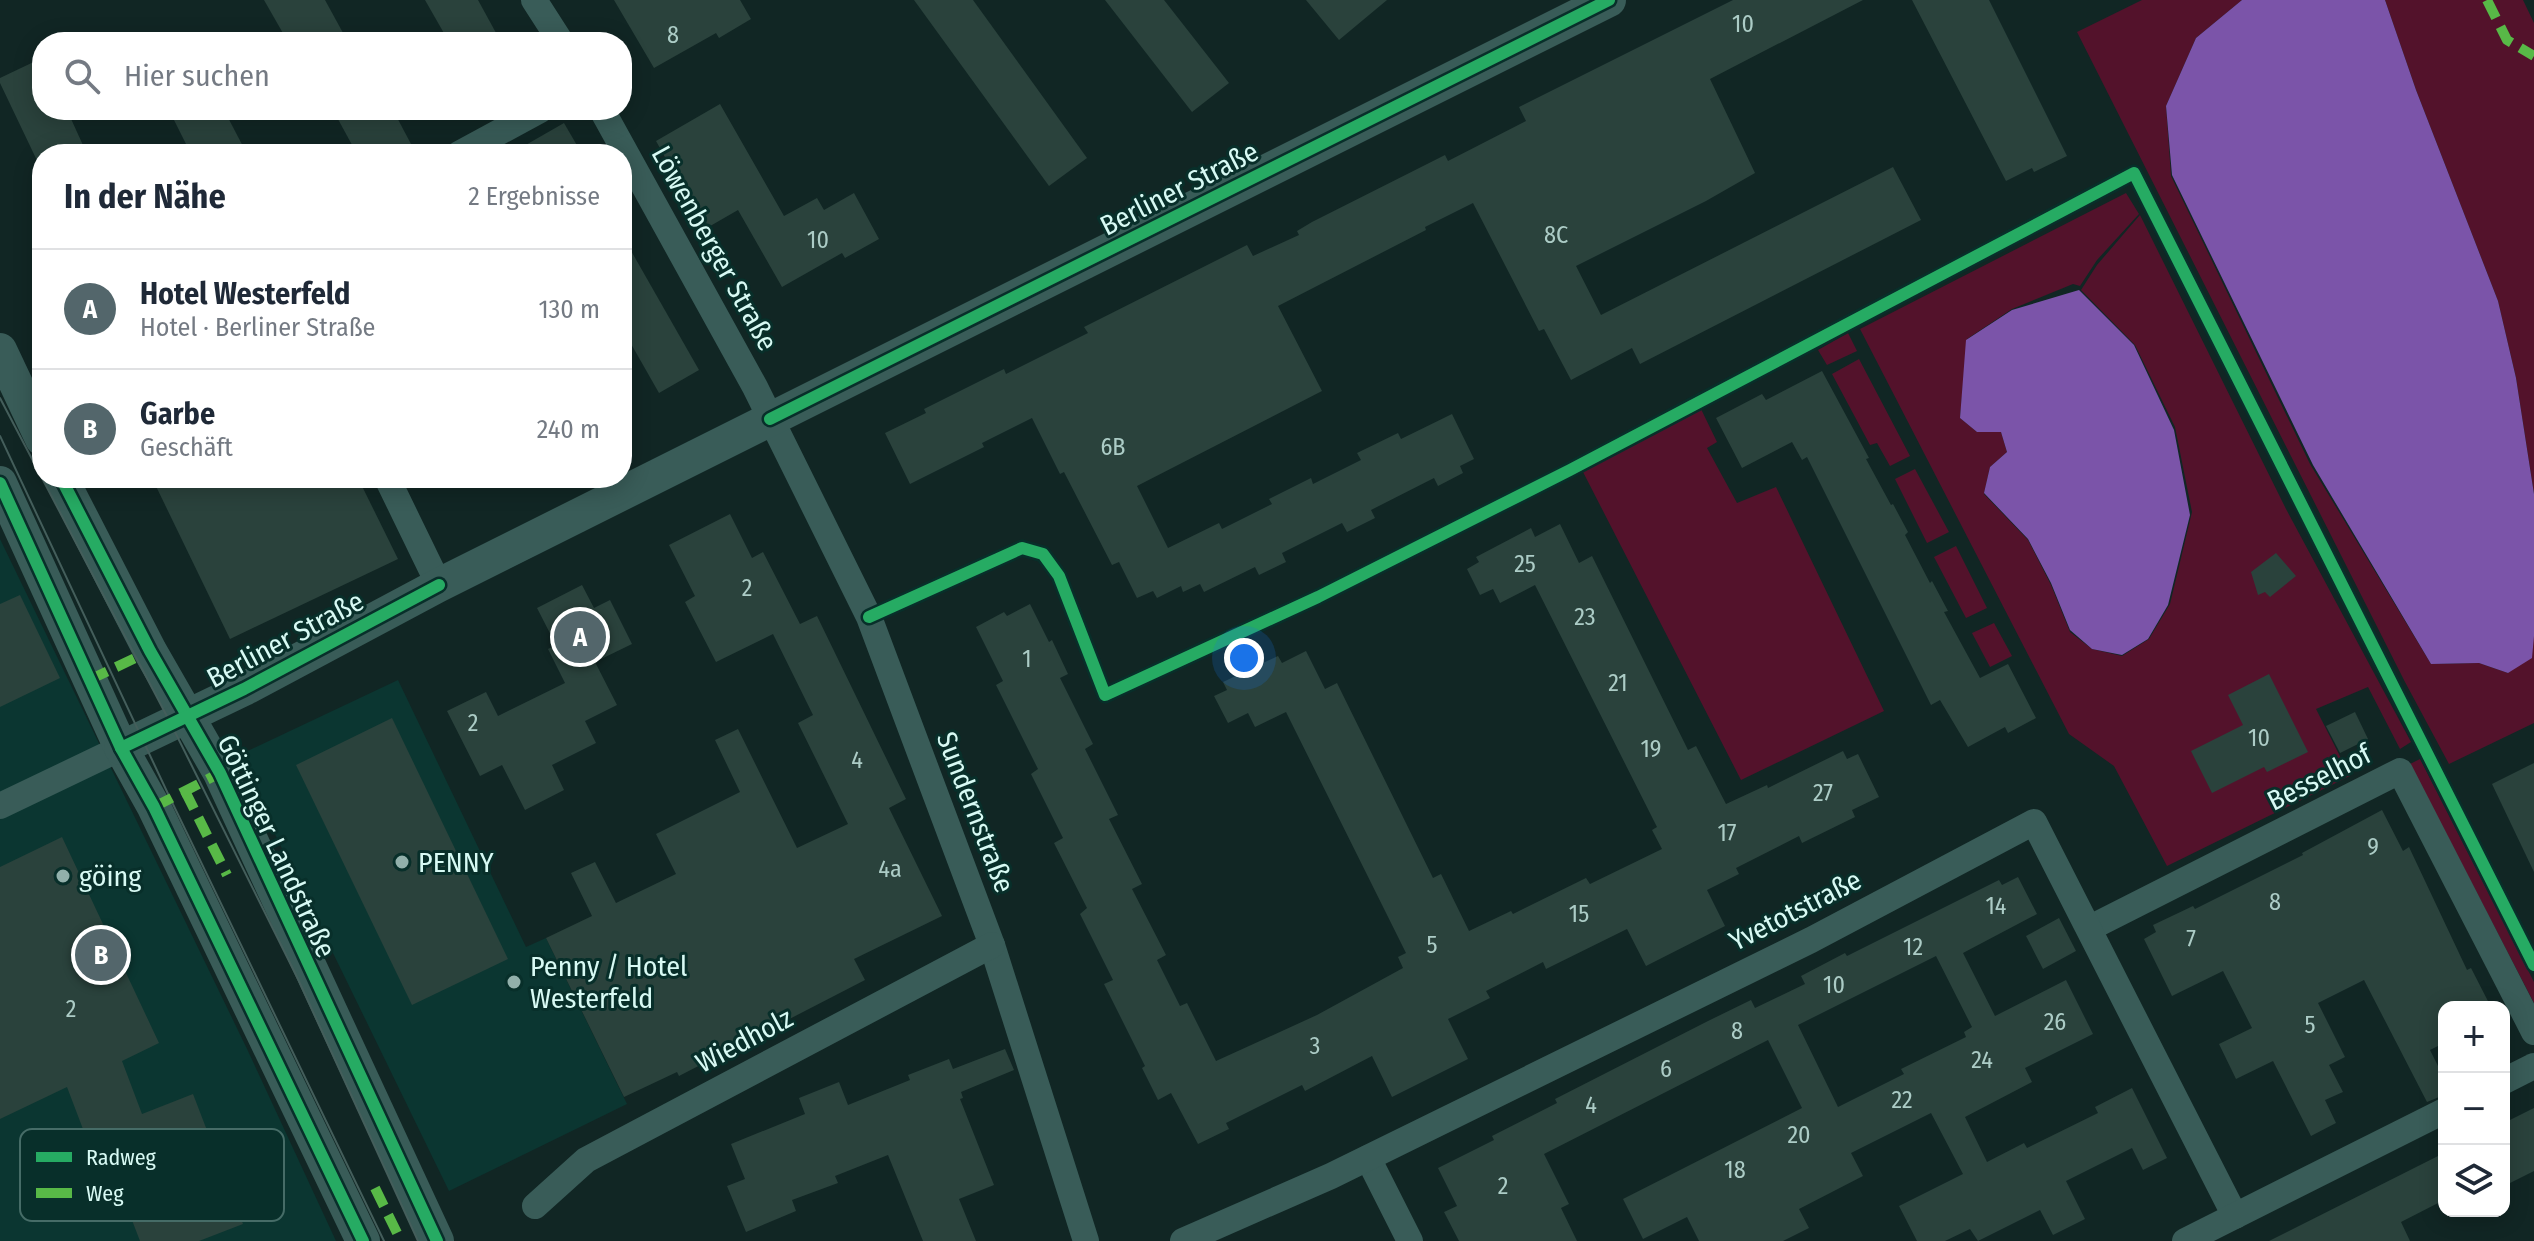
<!DOCTYPE html>
<html lang="de">
<head>
<meta charset="utf-8">
<style>
	body { margin:0; font-family:"Fira Sans Condensed",sans-serif; background:#f6f6f7; color:#1f2937 }
	.controls { position:absolute; right:24px; bottom:24px; display:grid; overflow:hidden; border-radius:16px; box-shadow:0 4px 20px #0003 }
	.controls button { width:72px; height:72px; display:grid; place-items:center; padding:0; border:0; border-bottom:2px solid #e0e1e3; background:#fff; color:#1f2937; font:40px sans-serif }
	.you { position:absolute; left:1244px; top:658px; width:28px; height:28px; margin:-20px; border:6px solid #fff; border-radius:50%; background:#1a73e8; box-shadow:0 0 0 12px #1a73e833 }
	.badge { display:grid; place-items:center; width:52px; height:52px; border-radius:50%; background:#53666b; color:#fff; font-size:26px; font-weight:700 }
	.pin { position:absolute; translate:-50% -50%; border:4px solid #fff; box-shadow:0 2px 8px #0006 }
	.list { margin:0; padding:0; list-style:none }
	h2 { display:flex; justify-content:space-between; align-items:center; height:104px; margin:0; padding:0 32px; font-size:34px }
	h2 small { font-size:26px; font-weight:400; color:#747a83 }
	.list li { display:grid; grid-template-columns:52px 1fr auto; gap:24px; align-items:center; box-sizing:border-box; height:120px; padding:0 32px; border-top:2px solid #e0e1e3 }
	.list b { display:block; font-size:30px; white-space:nowrap }
	.list p { margin:0; font-size:26px; white-space:nowrap; color:#747a83 }
	.list em { font-size:26px; font-style:normal; color:#747a83 }
	.icon { flex:none; width:44px; height:44px; fill:none; stroke:currentColor; stroke-width:2; stroke-linecap:round; stroke-linejoin:round }
	.map { position:relative; flex:none; width:2534px; height:1241px; overflow:hidden }
	.search { position:absolute; background:#fff; box-shadow:0 4px 20px #0003; left:32px; top:32px; width:600px; height:88px; display:flex; align-items:center; gap:20px; box-sizing:border-box; padding:0 28px; border-radius:32px; color:#747a83; font-size:30px }
	.panel { position:absolute; background:#fff; box-shadow:0 4px 20px #0003; left:32px; top:144px; width:600px; height:344px; border-radius:32px }
	.map>svg:first-child { display:block }
</style>
</head>
<body>
<div class="map">
<svg width="2534" height="1241" viewBox="0 0 2534 1241">
	<rect width="100%" height="100%" fill="#112624"/>
	<g fill="#0b3631">
		<polygon points="0,539 248,1051 336,1241 0,1241"/>
		<polygon points="398,680 526,947 546,938 627,1104 449,1191 237,756"/>
	</g>
	<g fill="#53122b">
		<polygon points="2142,0 2242,0 2196,38 2166,106 2171,176 2310,464 2431,664 2479,663 2508,673 2534,628 2534,723 2449,764 2405,682 2077,32"/>
		<polygon points="2385,0 2523,0 2534,23 2534,494 2516,378 2498,301 2416,90"/>
		<polygon points="2126,193 2139,214 2097,260 2080,286 2073,284 2012,309 1967,339 1960,418 1977,432 2001,432 2007,452 1990,467 1984,494 2028,540 2051,585 2070,632 2092,649 2122,656 2149,639 2170,604 2192,512 2175,427 2135,345 2081,290 2097,265 2140,215 2286,509 2411,742 2400,749 2368,687 2316,709 2350,776 2167,866 2114,766 2069,734 1860,329"/>
		<polygon points="1848,333 1857,351 1827,365 1818,350"/>
		<polygon points="1859,359 1910,456 1890,466 1877,443 1870,445 1832,374"/>
		<polygon points="1701,409 1717,442 1707,448 1737,503 1776,487 1884,711 1741,780 1582,470"/>
		<polygon points="1915,469 1949,532 1927,543 1895,479"/>
		<polygon points="1956,546 1987,608 1966,618 1934,557"/>
		<polygon points="1994,623 2012,656 1990,667 1972,633"/>
		<polygon points="2420,759 2534,982 2534,1003 2410,764"/>
	</g>
	<g fill="#7b54a9">
		<polygon points="2242,0 2385,0 2416,90 2498,301 2516,378 2534,494 2534,636 2532,658 2508,673 2479,663 2431,664 2313,465 2172,175 2166,106 2196,38"/>
		<polygon points="2079,290 2134,345 2174,430 2190,515 2168,605 2148,639 2122,655 2092,649 2070,630 2051,583 2028,539 1984,493 1990,467 2007,452 2001,432 1977,432 1960,418 1966,340 2012,310"/>
	</g>
	<g fill="#2a423c" fill-rule="evenodd">
		<polygon points="264,0 325,0 348,42 288,42"/>
		<polygon points="425,0 478,0 501,42 449,42"/>
		<polygon points="614,0 740,0 751,19 719,38 716,33 654,68"/>
		<polygon points="914,0 973,0 1087,158 1049,186"/>
		<polygon points="1105,0 1164,0 1229,83 1192,112"/>
		<polygon points="1306,0 1387,0 1339,40"/>
		<polygon points="1733,0 1863,0 1710,79 1755,173 1706,201 1576,266 1601,315 1893,167 1921,220 1640,364 1632,348 1571,380 1544,329 1539,331 1473,203 1425,227 1426,230 1278,306 1322,391 1137,486 1168,548 1219,523 1222,529 1272,504 1269,499 1311,478 1313,484 1361,460 1357,453 1398,433 1401,439 1452,414 1474,459 1460,466 1463,473 1438,486 1434,478 1371,510 1375,518 1347,532 1342,523 1282,553 1286,562 1259,575 1255,567 1204,592 1200,584 1183,592 1181,586 1157,598 1153,591 1137,598 1119,562 1112,565 1064,472 1060,474 1032,418 982,443 984,447 910,484 885,433 926,413 924,409 1004,369 1006,374 1088,333 1084,327 1247,245 1253,256 1299,235 1297,231 1312,222 1445,155 1448,161 1526,121 1519,107"/>
		<polygon points="1912,0 1989,0 2067,156 2034,172 2032,168 2006,181"/>
		<polygon points="42,58 42,110 67,110 87,154 42,154 42,171 0,83 0,78"/>
		<polygon points="720,104 784,216 817,198 824,210 854,193 879,239 845,258 842,253 782,287 738,210 705,229 656,141"/>
		<polygon points="169,110 224,110 247,154 191,154"/>
		<polygon points="333,110 393,110 411,144 393,154 357,154"/>
		<polygon points="564,123 582,154 510,154"/>
		<polygon points="622,235 699,370 659,393 622,328"/>
		<polygon points="1822,371 1869,458 1866,459 1891,505 1893,504 1908,532 1905,535 1930,583 1932,581 1948,611 1944,612 1980,678 2008,664 2036,718 2008,733 2005,727 1968,747 1940,700 1931,705 1807,457 1802,460 1792,442 1742,468 1716,418 1762,394 1766,400"/>
		<polygon points="152,478 358,478 398,559 230,639"/>
		<polygon points="730,514 752,558 763,552 800,624 817,616 906,799 889,808 942,916 854,959 865,980 679,1076 677,1072 624,1097 546,938 592,916 571,873 595,862 616,903 676,874 656,834 740,792 715,740 738,729 797,848 848,824 798,723 813,715 773,634 716,662 685,602 695,596 669,545"/>
		<polygon points="1560,524 1579,563 1592,556 1688,750 1696,746 1726,804 1767,785 1768,788 1843,751 1847,759 1858,754 1879,797 1852,810 1855,817 1802,843 1799,836 1736,868 1739,874 1707,890 1725,926 1646,966 1627,929 1546,969 1543,962 1486,991 1490,998 1448,1019 1468,1059 1392,1097 1372,1056 1305,1091 1302,1085 1226,1123 1229,1129 1198,1144 1171,1093 1158,1100 1142,1068 1145,1066 1104,984 1113,980 1080,914 1087,908 1054,843 1063,838 1031,774 1038,769 996,685 1003,681 976,627 1004,612 1007,616 1030,604 1049,642 1052,640 1068,674 1060,678 1093,744 1085,749 1118,815 1109,819 1142,884 1132,889 1166,955 1157,960 1180,1006 1187,1003 1216,1061 1317,1015 1403,968 1398,957 1406,953 1286,712 1255,727 1248,713 1228,723 1214,696 1227,690 1223,682 1278,656 1282,663 1306,651 1325,689 1337,683 1433,878 1441,874 1469,931 1511,911 1513,914 1586,878 1590,884 1662,849 1652,830 1657,827 1535,585 1500,603 1493,589 1480,595 1467,569 1479,562 1476,557 1531,528 1535,537"/>
		<polygon points="2276,553 2296,576 2270,597 2265,592 2258,595 2251,572"/>
		<polygon points="582,585 594,608 610,600 632,644 595,662 617,705 585,721 596,743 552,765 564,790 525,810 502,765 480,776 447,711 486,692 498,716 565,683 548,649 556,645 537,608"/>
		<polygon points="20,595 60,678 0,707 0,604"/>
		<polygon points="2269,674 2308,752 2267,772 2264,767 2212,793 2191,751 2243,725 2228,695"/>
		<polygon points="2355,712 2368,739 2340,753 2326,726"/>
		<polygon points="392,718 508,959 412,1005 296,765"/>
		<polygon points="2534,763 2534,872 2492,784"/>
		<polygon points="2382,810 2403,851 2409,847 2467,970 2471,968 2491,1007 2444,1007 2444,1043 2430,1050 2444,1078 2444,1095 2427,1102 2364,980 2318,1003 2345,1057 2329,1065 2343,1092 2325,1100 2336,1123 2311,1136 2273,1061 2236,1079 2219,1044 2252,1028 2223,971 2172,996 2144,939 2156,932 2153,925 2193,906 2195,909 2303,855 2302,853"/>
		<polygon points="62,837 159,1043 122,1061 142,1114 193,1094 243,1224 199,1241 140,1241 98,1132 86,1137 67,1087 0,1119 0,867"/>
		<path d="M 2018,877 L 2037,914 L 1963,953 L 1995,1016 L 2066,980 L 2093,1034 L 2025,1068 L 2032,1082 L 1965,1117 L 1987,1162 L 2024,1143 L 2027,1148 L 2098,1113 L 2095,1107 L 2132,1088 L 2167,1158 L 2143,1170 L 2132,1148 L 2066,1181 L 2085,1219 L 2053,1235 L 2040,1210 L 1978,1241 L 1970,1229 L 1945,1241 L 1917,1241 L 1899,1206 L 1963,1174 L 1931,1113 L 1851,1153 L 1863,1176 L 1799,1209 L 1809,1228 L 1783,1241 L 1699,1241 L 1687,1217 L 1643,1239 L 1623,1199 L 1802,1108 L 1768,1040 L 1544,1154 L 1569,1204 L 1561,1208 L 1577,1241 L 1459,1241 L 1444,1212 L 1457,1206 L 1438,1168 L 1494,1140 L 1492,1136 L 1557,1103 L 1555,1099 L 1708,1021 L 1751,1000 L 1755,1008 L 1805,984 L 1801,976 L 1845,953 L 1847,956 L 1999,880 L 2002,885 ZM 1936,956 L 1972,1027 L 1964,1032 L 1966,1037 L 1901,1069 L 1904,1074 L 1838,1107 L 1798,1025 Z"/>
		<polygon points="2059,918 2076,951 2043,969 2026,936"/>
		<polygon points="1005,1049 1014,1070 961,1092 963,1098 960,1099 994,1185 959,1199 976,1241 923,1241 888,1155 835,1176 838,1183 792,1200 796,1211 746,1232 727,1186 745,1179 731,1144 805,1114 799,1098 839,1082 848,1105 910,1080 908,1075 949,1059 953,1069"/>
		<polygon points="2534,1108 2534,1171 2504,1186 2504,1123"/>
		<polygon points="2444,1153 2444,1200 2401,1222 2410,1241 2269,1241"/>
	</g>
	<g fill="none" stroke-linecap="round" stroke-linejoin="round">
		<g stroke="#395c58" stroke-width="26">
			<polyline points="534,0 561,42"/>
			<polyline points="602,110 755,387 869,617 992,945 1086,1241"/>
			<polyline points="459,154 540,110"/>
			<polyline points="387,478 439,585"/>
			<polyline points="0,806 121,748"/>
			<polyline points="2090,928 2400,771 2534,1032"/>
			<polyline points="2504,1081 2534,1066"/>
			<polyline points="1368,1158 1410,1241"/>
			<polyline points="535,1206 586,1160 992,945"/>
			<polyline points="1183,1241 1331,1176 1811,940 2034,822 2235,1216"/>
			<polyline points="2185,1241 2444,1111"/>
		</g>
		<g stroke="#395c58" stroke-width="34">
			<polyline points="0,350 42,439"/>
			<polyline points="61,478 150,651 220,773 437,1241"/>
			<polyline points="0,483 121,748 154,807 363,1241"/>
			<polyline points="121,748 244,689 439,585 1609,0"/>
		</g>
		<g stroke="#445e5b" stroke-width="2">
			<polyline points="0,398 171,724 298,979 418,1241"/>
			<polyline points="0,436 170,798 384,1241"/>
		</g>
		<g stroke="#58b947" stroke-width="10" stroke-dasharray="20 10" stroke-linecap="butt">
			<polyline points="2487,0 2507,40 2534,56"/>
			<polyline points="89,680 150,651"/>
			<polyline points="185,791 227,875"/>
			<polyline points="154,807 220,773"/>
			<polyline points="375,1188 401,1241"/>
		</g>
		<defs>
			<g id="cycleway">
				<polyline points="770,419 1609,0"/>
				<polyline points="61,478 150,651 220,773 437,1241"/>
				<polyline points="0,483 121,748 154,807 363,1241"/>
				<polyline points="869,617 1022,548 1043,554 1059,576 1105,695 1318,597 1570,470 2134,173 2534,965"/>
				<polyline points="121,748 244,689 439,585"/>
			</g>
		</defs>
		<use href="#cycleway" stroke="#082f2a" stroke-width="17"/>
		<use href="#cycleway" stroke="#26ab63" stroke-width="12"/>
	</g>
	<g fill="#92b0ab" stroke="#082f2a" stroke-width="3">
		<circle cx="402" cy="862" r="8"/>
		<circle cx="63" cy="876" r="8"/>
		<circle cx="514" cy="982" r="8"/>
	</g>
	<g text-anchor="middle" stroke-width="6" stroke-linejoin="round" paint-order="stroke">
		<g font-size="24" fill="#acccc6">
			<text x="1743" y="32">10</text>
			<text x="673" y="43">8</text>
			<text x="1556" y="243">8C</text>
			<text x="818" y="248">10</text>
			<text x="1113" y="455">6B</text>
			<text x="1525" y="572">25</text>
			<text x="747" y="596">2</text>
			<text x="1585" y="625">23</text>
			<text x="1027" y="667">1</text>
			<text x="1618" y="691">21</text>
			<text x="473" y="731">2</text>
			<text x="2259" y="746">10</text>
			<text x="1651" y="757">19</text>
			<text x="857" y="768">4</text>
			<text x="1823" y="801">27</text>
			<text x="1727" y="841">17</text>
			<text x="2373" y="855">9</text>
			<text x="890" y="877">4a</text>
			<text x="2275" y="910">8</text>
			<text x="1996" y="914">14</text>
			<text x="1579" y="922">15</text>
			<text x="2191" y="947">7</text>
			<text x="1432" y="953">5</text>
			<text x="1913" y="955">12</text>
			<text x="1834" y="993">10</text>
			<text x="71" y="1017">2</text>
			<text x="2055" y="1030">26</text>
			<text x="2310" y="1033">5</text>
			<text x="1737" y="1039">8</text>
			<text x="1315" y="1054">3</text>
			<text x="1982" y="1068">24</text>
			<text x="1666" y="1077">6</text>
			<text x="1902" y="1108">22</text>
			<text x="1591" y="1113">4</text>
			<text x="1799" y="1143">20</text>
			<text x="1735" y="1178">18</text>
			<text x="1503" y="1194">2</text>
		</g>
		<g font-size="28" fill="#d8faf4" stroke="#082f2a">
			<text transform="translate(1179 188) rotate(-27)" y="10">Berliner Straße</text>
			<text transform="translate(715 248) rotate(61)" y="10">Löwenberger Straße</text>
			<text transform="translate(285 639) rotate(-28)" y="10">Berliner Straße</text>
			<text transform="translate(2319 777) rotate(-27)" y="10">Besselhof</text>
			<text transform="translate(976 812) rotate(69)" y="10">Sundernstraße</text>
			<text transform="translate(277 846) rotate(65)" y="10">Göttinger Landstraße</text>
			<text transform="translate(1795 910) rotate(-27)" y="10">Yvetotstraße</text>
			<text transform="translate(744 1040) rotate(-28)" y="10">Wiedholz</text>
		</g>
		<g font-size="28" fill="#d8faf4" stroke="#082f2a" text-anchor="start">
			<text x="418" y="872">PENNY</text>
			<text x="79" y="886">göing</text>
			<text x="530" y="976">Penny / Hotel<tspan x="530" dy="32">Westerfeld</tspan></text>
		</g>
	</g>
	<rect x="20" y="1129" width="264" height="92" rx="12" fill="#082f2a" stroke="#466c67" stroke-width="2"/>
	<rect x="36" y="1152" width="36" height="10" fill="#26ab63"/>
	<rect x="36" y="1188" width="36" height="10" fill="#58b947"/>
	<g font-size="22" fill="#d8faf4">
		<text x="86" y="1165">Radweg</text>
		<text x="86" y="1201">Weg</text>
	</g>
</svg>
<div class="controls">
<button>+</button>
<button>−</button>
<button><svg class="icon" aria-label="layers" viewBox="0 0 24 24"><path d="M12 4l9 5-9 5-9-5zM3 14l9 5 9-5"/></svg></button>
</div>
<div class="you"></div>
<div class="pin badge" style="left:580px;top:637px">A</div>
<div class="pin badge" style="left:101px;top:955px">B</div>
<div class="search"><svg class="icon" aria-label="search" viewBox="0 0 24 24"><circle cx="10" cy="10" r="6"/><path d="M15 15l6 6"/></svg>Hier suchen</div>
<section class="panel">
<h2>In der Nähe<small>2 Ergebnisse</small></h2>
<ul class="list">
<li><span class="badge">A</span><div><b>Hotel Westerfeld</b><p>Hotel · Berliner Straße</p></div><em>130 m</em></li>
<li><span class="badge">B</span><div><b>Garbe</b><p>Geschäft</p></div><em>240 m</em></li>
</ul>
</section>
</div>
</body>
</html>
